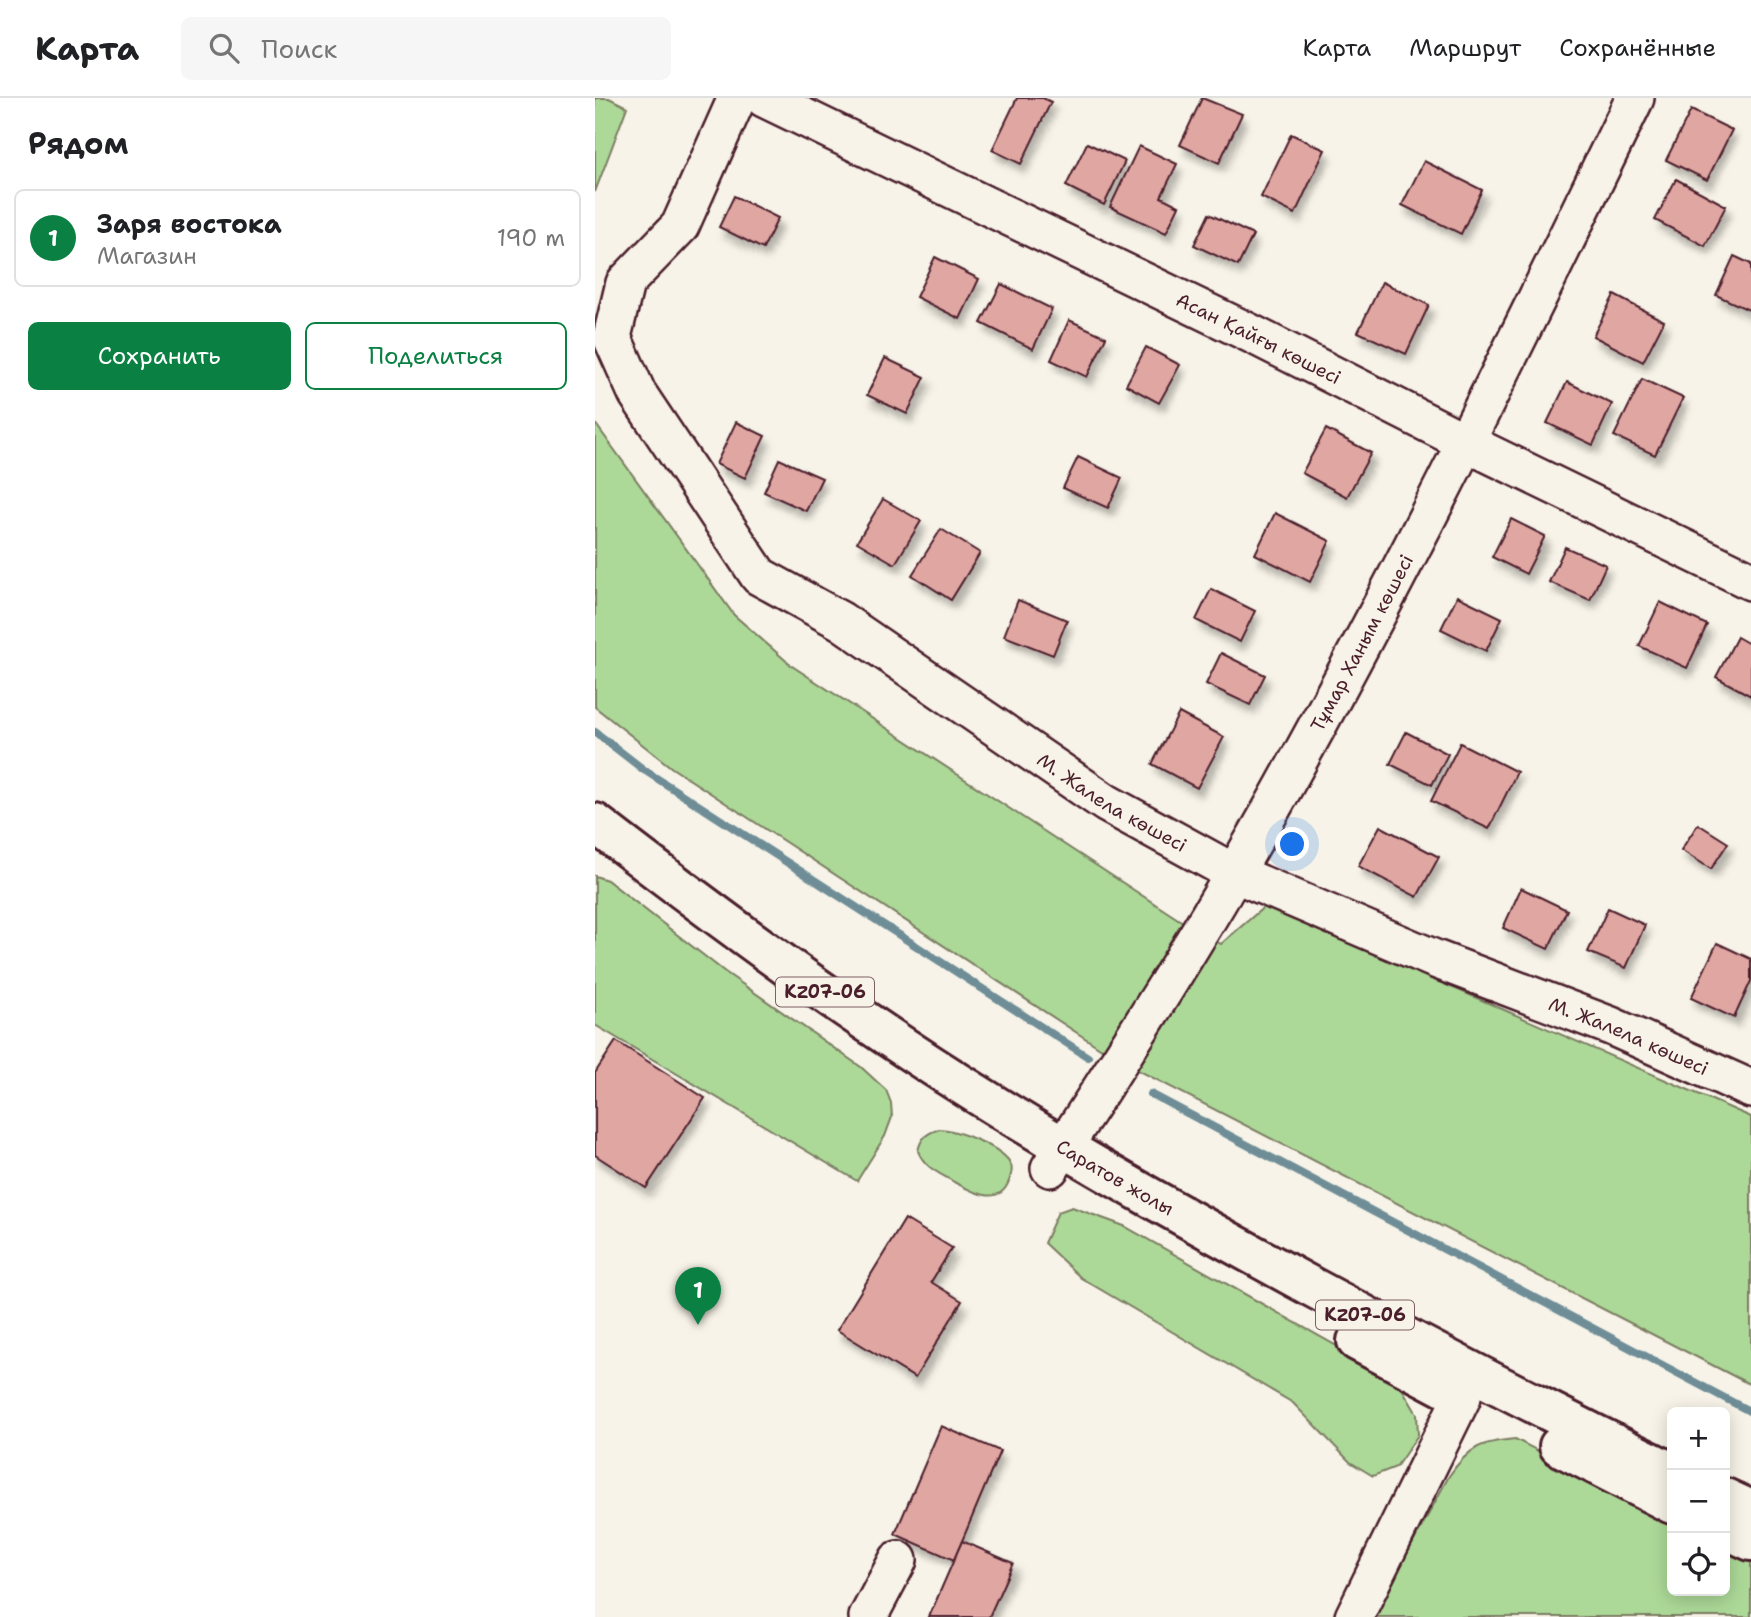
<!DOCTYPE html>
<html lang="ru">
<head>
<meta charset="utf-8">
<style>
	body { margin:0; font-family:"Shantell Sans",sans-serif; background:#f6f6f6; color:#202124 }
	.controls { position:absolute; right:21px; bottom:21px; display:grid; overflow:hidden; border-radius:10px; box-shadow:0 4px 18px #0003 }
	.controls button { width:63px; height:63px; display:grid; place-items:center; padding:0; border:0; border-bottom:2px solid #e0e0e0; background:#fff; color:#202124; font:35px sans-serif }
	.you { position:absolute; left:698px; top:747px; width:24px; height:24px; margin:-18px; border:5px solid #fff; border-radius:50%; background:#1a73e8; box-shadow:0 0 0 10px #1a73e833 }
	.badge { display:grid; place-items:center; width:46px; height:46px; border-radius:50%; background:#0b8043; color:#fff; font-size:23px; font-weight:700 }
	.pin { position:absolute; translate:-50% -58px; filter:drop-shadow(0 2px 4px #0008) }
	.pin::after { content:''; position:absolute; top:37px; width:24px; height:21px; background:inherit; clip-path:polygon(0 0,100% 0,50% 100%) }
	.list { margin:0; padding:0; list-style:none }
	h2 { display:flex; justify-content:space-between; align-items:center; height:91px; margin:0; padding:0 28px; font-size:30px }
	h2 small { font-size:23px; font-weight:400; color:#757577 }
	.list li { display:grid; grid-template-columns:46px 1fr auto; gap:21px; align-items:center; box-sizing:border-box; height:98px; margin:0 14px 14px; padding:0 14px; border:2px solid #e0e0e0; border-radius:10px }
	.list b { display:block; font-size:26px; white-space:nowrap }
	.list p { margin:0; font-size:23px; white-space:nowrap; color:#757577 }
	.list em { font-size:23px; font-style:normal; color:#757577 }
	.actions { display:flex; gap:14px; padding:21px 28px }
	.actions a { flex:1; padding:16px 0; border:2px solid #0b8043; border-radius:10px; text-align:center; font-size:24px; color:#0b8043 }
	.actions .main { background:#0b8043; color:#fff }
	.icon { flex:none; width:38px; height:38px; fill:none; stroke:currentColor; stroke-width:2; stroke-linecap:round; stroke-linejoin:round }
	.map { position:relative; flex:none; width:1156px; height:1519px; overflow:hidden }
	header { display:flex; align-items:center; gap:42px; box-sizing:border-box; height:98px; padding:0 35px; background:#fff; border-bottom:2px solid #e0e0e0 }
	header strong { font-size:33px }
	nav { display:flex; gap:38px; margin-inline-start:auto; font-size:24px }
	.search { width:490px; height:63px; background:#f6f6f6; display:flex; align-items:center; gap:18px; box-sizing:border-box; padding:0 24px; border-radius:10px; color:#757577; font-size:26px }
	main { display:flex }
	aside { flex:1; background:#fff }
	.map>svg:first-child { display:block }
</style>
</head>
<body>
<header>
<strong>Карта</strong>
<div class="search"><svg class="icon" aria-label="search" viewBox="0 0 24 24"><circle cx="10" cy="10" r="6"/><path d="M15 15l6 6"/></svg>Поиск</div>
<nav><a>Карта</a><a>Маршрут</a><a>Сохранённые</a></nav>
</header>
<main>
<aside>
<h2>Рядом<small></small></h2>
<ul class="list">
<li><span class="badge">1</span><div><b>Заря востока</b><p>Магазин</p></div><em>190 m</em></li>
</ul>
<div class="actions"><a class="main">Сохранить</a><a>Поделиться</a></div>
</aside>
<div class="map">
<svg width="1156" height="1519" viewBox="0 0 1156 1519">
	<defs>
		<filter id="shadow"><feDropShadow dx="4.5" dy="8" stdDeviation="3.5" flood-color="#0004"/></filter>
	</defs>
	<rect width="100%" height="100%" fill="#f7f3e8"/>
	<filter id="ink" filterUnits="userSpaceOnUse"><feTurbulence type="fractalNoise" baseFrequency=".0143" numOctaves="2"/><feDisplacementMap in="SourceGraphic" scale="14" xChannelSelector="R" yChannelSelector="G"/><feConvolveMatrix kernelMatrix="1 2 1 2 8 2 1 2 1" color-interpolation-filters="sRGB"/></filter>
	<g filter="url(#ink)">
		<g fill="#acd998" stroke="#7b7c62" stroke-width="2">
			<polygon points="0,0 14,0 32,9 0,94"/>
			<polygon points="0,325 139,517 197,568 583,821 626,846 670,808 1156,1019 1156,1287 525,963 77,670 0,609"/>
			<polygon points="0,778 12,782 130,874 266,969 291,992 296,1005 297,1019 290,1038 262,1083 0,927"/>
			<path d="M 345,1031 C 362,1032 410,1050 416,1067 C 418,1072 416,1078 414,1083 C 404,1110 376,1093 359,1084 C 344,1075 330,1070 323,1053 C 326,1039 332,1035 345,1031 Z"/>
			<polygon points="477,1109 529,1128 802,1282 822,1316 823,1337 801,1369 778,1378 755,1364 698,1305 486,1180 449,1145 463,1114"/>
			<path d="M 920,1341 L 1077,1421 L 1077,1493 L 1130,1493 L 1130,1447 L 1156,1460 L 1156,1519 L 778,1519 L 854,1378 C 874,1349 886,1344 920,1341 Z"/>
		</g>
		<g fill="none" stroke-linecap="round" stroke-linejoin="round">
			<g stroke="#6e8d97" stroke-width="8">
				<polyline points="0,634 49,672 493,959"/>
				<polyline points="556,996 1156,1314"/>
			</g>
		</g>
		<g fill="#e0a6a2" stroke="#4a1f2b" stroke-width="2" filter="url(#shadow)">
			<polygon points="422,0 448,0 456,4 426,66 397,52"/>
			<polygon points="607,0 647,16 624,65 585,47"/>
			<polygon points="1096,12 1137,32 1112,82 1071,62"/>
			<polygon points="696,36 730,52 700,116 666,99"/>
			<polygon points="492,45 530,63 509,107 471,88"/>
			<polygon points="544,48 582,66 566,99 584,108 571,135 515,109"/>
			<polygon points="829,63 887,92 866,136 807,107"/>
			<polygon points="1081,81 1131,108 1110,148 1060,122"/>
			<polygon points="139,98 183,120 168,151 124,129"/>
			<polygon points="614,116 658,137 643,168 599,147"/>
			<polygon points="1139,158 1156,166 1156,213 1121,197"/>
			<polygon points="340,159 384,181 365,221 321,199"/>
			<polygon points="787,184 834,207 811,256 763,234"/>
			<polygon points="406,186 457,211 438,251 386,225"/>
			<polygon points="1019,197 1069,223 1048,264 998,238"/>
			<polygon points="474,222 511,239 492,279 456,262"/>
			<polygon points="551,249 585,267 564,305 531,287"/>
			<polygon points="290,260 330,279 312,316 272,297"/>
			<polygon points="1047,281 1088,300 1060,357 1019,338"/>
			<polygon points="972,284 1017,306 998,347 952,325"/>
			<polygon points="141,324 170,338 150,380 121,366"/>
			<polygon points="731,331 776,355 752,399 707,375"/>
			<polygon points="483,359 527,380 513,410 468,390"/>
			<polygon points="184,361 227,380 211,413 169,394"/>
			<polygon points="288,401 326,423 300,466 262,444"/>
			<polygon points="680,415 735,443 715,484 660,456"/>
			<polygon points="916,421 950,438 931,476 897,459"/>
			<polygon points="346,431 385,455 356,502 317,477"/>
			<polygon points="970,449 1011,467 995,502 954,484"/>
			<polygon points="616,491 660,513 645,544 601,522"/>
			<polygon points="862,498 907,520 891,553 846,531"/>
			<polygon points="423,502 472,522 458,557 409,538"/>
			<polygon points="1065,504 1112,527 1092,570 1044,548"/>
			<polygon points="1142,539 1156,547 1156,598 1121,579"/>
			<polygon points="626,555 670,577 655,607 611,586"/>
			<polygon points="584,615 629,639 602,690 557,666"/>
			<polygon points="811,634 853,656 837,687 795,666"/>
			<polygon points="865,645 922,674 894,731 836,703"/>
			<polygon points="1103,726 1133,745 1116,771 1086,752"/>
			<polygon points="785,728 844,759 822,799 763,768"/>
			<polygon points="926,790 972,812 953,851 908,830"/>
			<polygon points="1013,810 1050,827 1031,870 993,854"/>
			<polygon points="1122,845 1156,861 1156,883 1139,920 1096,900"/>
			<polygon points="21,943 110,1000 51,1090 0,1057 0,975"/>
			<polygon points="310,1121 357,1150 336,1184 367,1203 320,1280 242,1232"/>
			<polygon points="346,1328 405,1353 359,1462 300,1436"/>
			<polygon points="367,1443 418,1465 394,1519 334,1519"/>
		</g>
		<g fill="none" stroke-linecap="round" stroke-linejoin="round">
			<defs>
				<g id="minor">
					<path id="s1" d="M 142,0 L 85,128 L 30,185 L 17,239 L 42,295 L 164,478 L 246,523 L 511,705 L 639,775 L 840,861 L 1016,928 L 1156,991"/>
					<path id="s2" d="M 169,0 L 657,236 L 872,345 L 1156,483"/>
					<path id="s3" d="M 455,1070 C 532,952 608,833 677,710 C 807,478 924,239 1040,0"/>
					<polyline points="273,1519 303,1462"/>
					<polyline points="759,1519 867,1299"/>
				</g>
				<g id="major">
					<path id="s4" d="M 0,725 C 127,823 257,919 393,1003 C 498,1069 607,1129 717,1189 C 836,1253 955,1315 1077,1374"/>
					<polyline points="762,1243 864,1297"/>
					<polyline points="964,1348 1077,1406"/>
					<polyline points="1130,1400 1156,1412"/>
					<polyline points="1130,1431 1156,1443"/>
				</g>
			</defs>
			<use href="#minor" stroke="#4a1f2b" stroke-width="42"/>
			<use href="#major" stroke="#4a1f2b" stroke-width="44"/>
			<use href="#minor" stroke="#f7f3e8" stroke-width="37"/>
			<use href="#major" stroke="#f7f3e8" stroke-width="38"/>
		</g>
	</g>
	<g text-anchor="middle" stroke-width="5" stroke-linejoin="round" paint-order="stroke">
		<g fill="#f7f3e8" stroke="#7e5f64" stroke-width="2">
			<rect x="181" y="879.5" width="98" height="29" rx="5"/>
			<rect x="721" y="1202.5" width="98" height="29" rx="5"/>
		</g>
		<g font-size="18" font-weight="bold" fill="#4a1f2b">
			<text x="230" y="900">KZ07-06</text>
			<text x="770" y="1223">KZ07-06</text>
		</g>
		<g font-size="19" fill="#4a1f2b" stroke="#f7f3e8">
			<text dy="7" stroke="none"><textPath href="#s2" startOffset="550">Асан Қайғы көшесі</textPath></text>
			<text dy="7" stroke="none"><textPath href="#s3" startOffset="611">Тұмар Ханым көшесі</textPath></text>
			<text dy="7" stroke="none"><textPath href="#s1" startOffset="976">М. Жалела көшесі</textPath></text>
			<text dy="7" stroke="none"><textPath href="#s1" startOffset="1544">М. Жалела көшесі</textPath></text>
			<text dy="7" stroke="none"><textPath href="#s4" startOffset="630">Саратов жолы</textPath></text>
		</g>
	</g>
</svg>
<div class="controls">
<button>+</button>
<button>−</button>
<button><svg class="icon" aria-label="locate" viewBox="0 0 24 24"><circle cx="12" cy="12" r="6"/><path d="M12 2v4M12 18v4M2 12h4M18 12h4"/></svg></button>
</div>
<div class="you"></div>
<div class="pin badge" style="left:103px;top:1227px">1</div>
</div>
</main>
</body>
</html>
